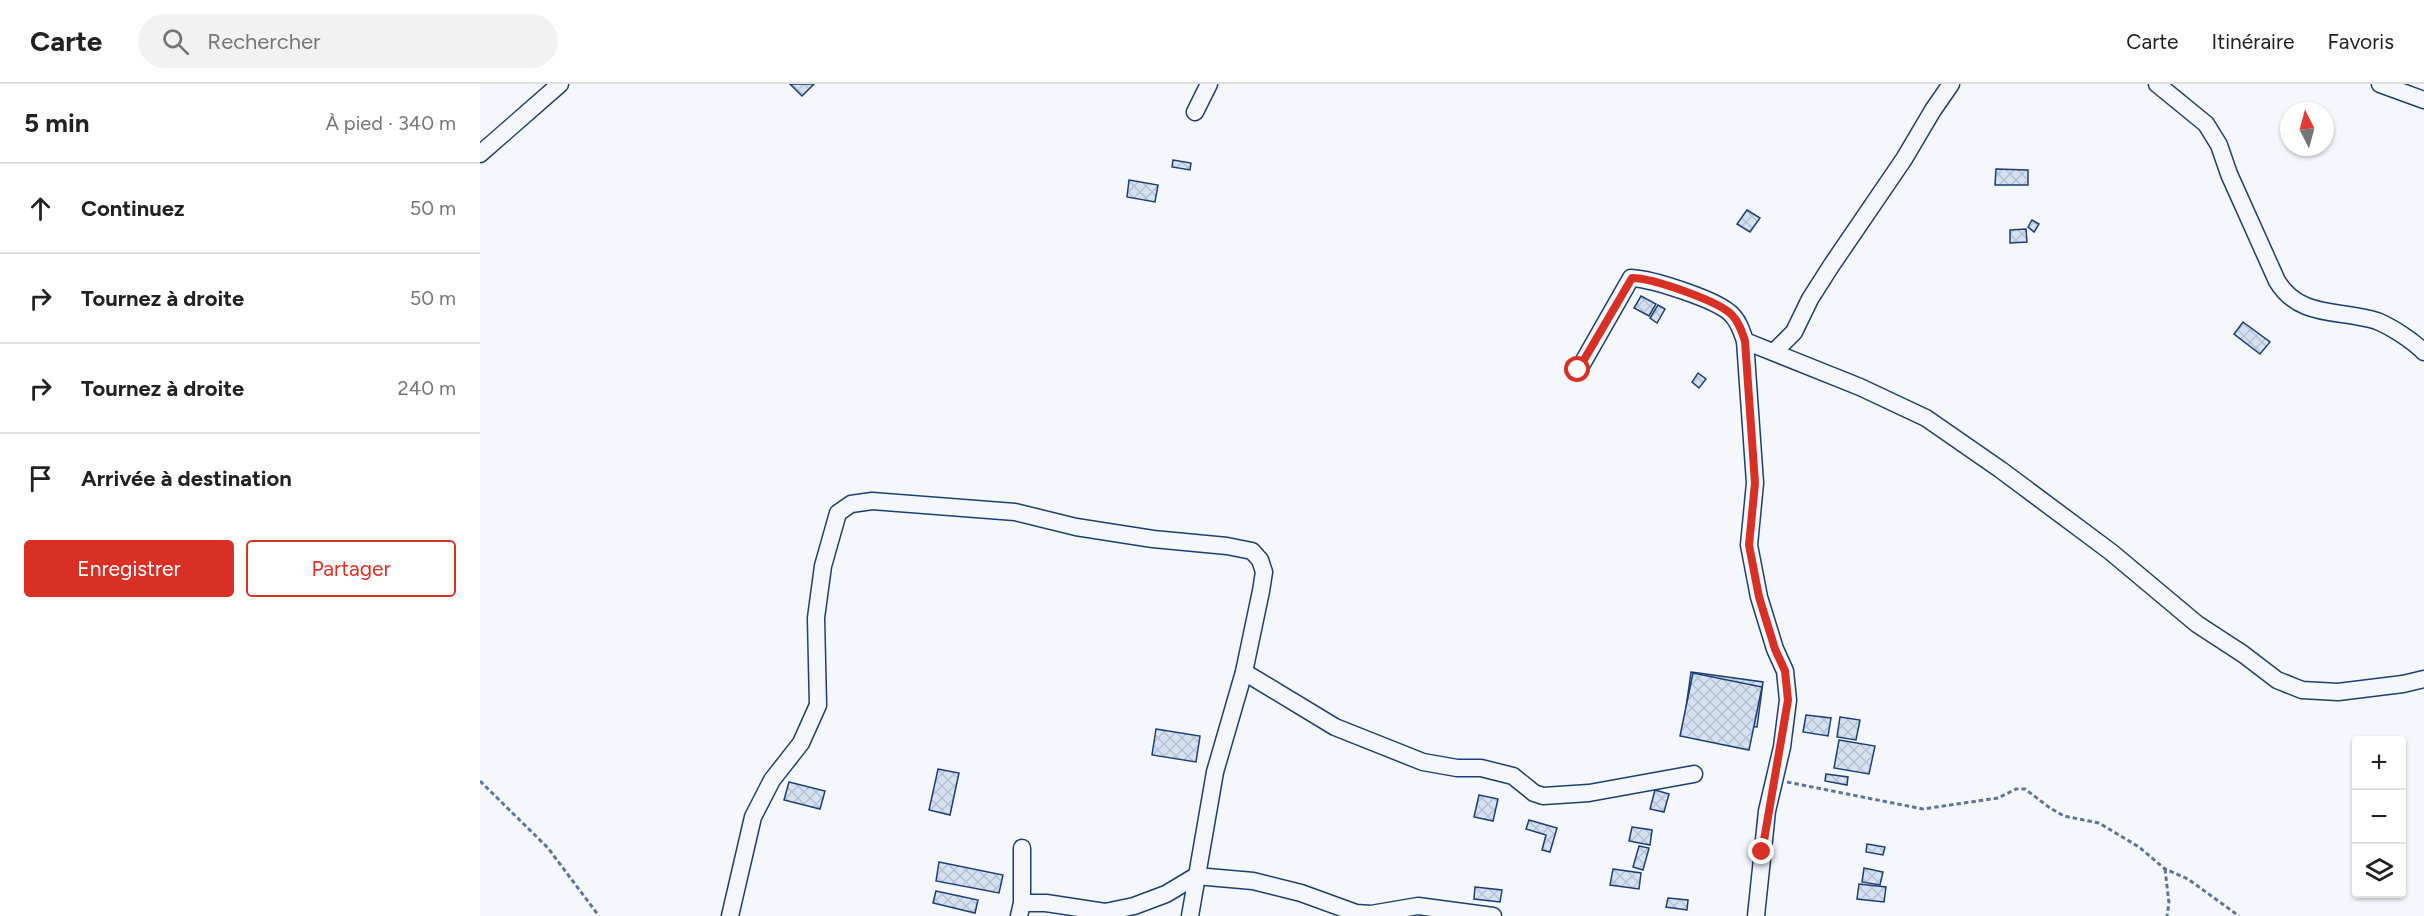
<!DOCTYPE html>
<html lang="fr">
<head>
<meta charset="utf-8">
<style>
	body { margin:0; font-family:Figtree,sans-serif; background:#f2f2f2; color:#222 }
	.controls { position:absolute; right:18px; bottom:18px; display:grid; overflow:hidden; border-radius:6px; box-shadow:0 2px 4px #0004 }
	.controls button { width:54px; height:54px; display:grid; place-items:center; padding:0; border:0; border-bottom:2px solid #e0e0e0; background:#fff; color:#222; font:30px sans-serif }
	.compass { position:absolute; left:1800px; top:18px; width:54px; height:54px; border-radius:50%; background:#fff; box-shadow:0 2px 4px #0004; rotate:354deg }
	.stop { position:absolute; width:18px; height:18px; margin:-14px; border:4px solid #d93025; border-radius:50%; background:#fff }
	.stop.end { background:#d93025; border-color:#fff; box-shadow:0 2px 6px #0008 }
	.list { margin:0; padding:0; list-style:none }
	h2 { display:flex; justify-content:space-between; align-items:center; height:78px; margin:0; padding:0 24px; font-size:26px }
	h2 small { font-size:20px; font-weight:400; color:#767676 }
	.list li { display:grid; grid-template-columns:39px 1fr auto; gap:18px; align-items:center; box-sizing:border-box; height:90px; padding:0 24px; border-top:2px solid #e0e0e0 }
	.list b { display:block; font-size:22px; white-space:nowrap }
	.list em { font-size:20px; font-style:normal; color:#767676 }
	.actions { display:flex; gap:12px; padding:18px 24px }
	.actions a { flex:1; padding:14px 0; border:2px solid #d93025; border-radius:6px; text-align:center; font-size:21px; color:#d93025 }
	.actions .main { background:#d93025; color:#fff }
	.icon { flex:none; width:33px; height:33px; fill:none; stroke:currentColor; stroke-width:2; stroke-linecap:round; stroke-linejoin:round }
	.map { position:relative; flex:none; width:1944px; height:832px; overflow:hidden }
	header { display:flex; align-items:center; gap:36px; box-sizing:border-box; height:84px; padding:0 30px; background:#fff; border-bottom:2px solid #e0e0e0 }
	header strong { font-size:28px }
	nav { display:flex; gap:33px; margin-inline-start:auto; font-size:21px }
	.search { width:420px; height:54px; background:#f2f2f2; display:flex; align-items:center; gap:15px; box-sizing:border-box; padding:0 21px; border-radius:33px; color:#767676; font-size:22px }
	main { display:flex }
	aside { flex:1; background:#fff }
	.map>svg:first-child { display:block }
</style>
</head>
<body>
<header>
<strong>Carte</strong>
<div class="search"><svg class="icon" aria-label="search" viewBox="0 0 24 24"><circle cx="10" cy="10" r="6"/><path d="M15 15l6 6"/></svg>Rechercher</div>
<nav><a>Carte</a><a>Itinéraire</a><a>Favoris</a></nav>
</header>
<main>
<aside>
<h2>5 min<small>À pied · 340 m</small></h2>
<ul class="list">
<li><svg class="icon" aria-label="ahead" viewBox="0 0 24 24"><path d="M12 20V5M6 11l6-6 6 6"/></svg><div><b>Continuez</b></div><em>50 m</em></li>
<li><svg class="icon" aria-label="right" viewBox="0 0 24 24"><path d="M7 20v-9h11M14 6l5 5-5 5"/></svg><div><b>Tournez à droite</b></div><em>50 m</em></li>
<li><svg class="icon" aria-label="right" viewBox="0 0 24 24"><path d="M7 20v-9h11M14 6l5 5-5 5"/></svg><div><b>Tournez à droite</b></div><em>240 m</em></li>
<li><svg class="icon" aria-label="arrive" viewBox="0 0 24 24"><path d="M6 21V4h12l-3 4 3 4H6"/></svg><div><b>Arrivée à destination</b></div></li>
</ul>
<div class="actions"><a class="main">Enregistrer</a><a>Partager</a></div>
</aside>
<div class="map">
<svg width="1944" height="832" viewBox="0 0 1944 832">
	<defs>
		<pattern id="building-cross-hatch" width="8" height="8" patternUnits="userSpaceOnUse" patternTransform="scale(1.5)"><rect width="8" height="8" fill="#d5e0f0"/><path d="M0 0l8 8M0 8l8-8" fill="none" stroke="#b6c1d1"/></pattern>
	</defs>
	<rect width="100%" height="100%" fill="#f4f7fb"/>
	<g fill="url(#building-cross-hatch)" stroke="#1d3f73" stroke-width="1.5">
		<polygon points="310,0 334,0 322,12"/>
		<polygon points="693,76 711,79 710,86 692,83"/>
		<polygon points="1516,85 1548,86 1548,101 1515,101"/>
		<polygon points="649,96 678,101 675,118 647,113"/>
		<polygon points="1267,126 1280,134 1270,148 1257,140"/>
		<polygon points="1552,136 1559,140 1554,148 1548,143"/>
		<polygon points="1546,145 1547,158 1530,159 1530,146"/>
		<polygon points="1161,212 1176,220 1169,232 1154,224"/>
		<polygon points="1178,221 1185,225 1177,239 1170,234"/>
		<polygon points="1763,238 1790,258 1780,270 1754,250"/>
		<polygon points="1218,289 1226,295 1219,304 1212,298"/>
		<polygon points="1211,588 1283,598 1277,643 1268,642 1266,656 1242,653 1244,636 1205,631"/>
		<polygon points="1213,589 1282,603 1269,666 1200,652"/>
		<polygon points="1326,631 1351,634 1348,652 1323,648"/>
		<polygon points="1360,633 1380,636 1376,656 1357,653"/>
		<polygon points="676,645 720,652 716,678 672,671"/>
		<polygon points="1359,656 1395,662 1389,690 1354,684"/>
		<polygon points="458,685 479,689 470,731 449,726"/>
		<polygon points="1346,690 1368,693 1367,701 1345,697"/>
		<polygon points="309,698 345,707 340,725 304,716"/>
		<polygon points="1175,706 1189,710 1184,728 1170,725"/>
		<polygon points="999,711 1018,715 1013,737 994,733"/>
		<polygon points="1049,736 1077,744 1070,768 1062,766 1066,751 1046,745"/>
		<polygon points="1152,743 1172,746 1170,761 1149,757"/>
		<polygon points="1387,760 1405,763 1403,771 1386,768"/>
		<polygon points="1159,762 1169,764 1163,786 1153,783"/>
		<polygon points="459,778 523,791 519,809 456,797"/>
		<polygon points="1384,784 1403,788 1400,801 1382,798"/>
		<polygon points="1133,785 1161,789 1159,805 1130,801"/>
		<polygon points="1379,800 1406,803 1404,818 1377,815"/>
		<polygon points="995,803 1022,806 1020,818 994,815"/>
		<polygon points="456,807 498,816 495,829 453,819"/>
		<polygon points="1188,814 1208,816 1207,826 1186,823"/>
	</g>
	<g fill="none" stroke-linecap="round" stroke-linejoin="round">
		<defs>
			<g id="minor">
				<path d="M 1677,0 L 1726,40 L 1739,61 L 1749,90 L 1797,197 C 1820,235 1860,225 1897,237 C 1912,243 1933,257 1944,268"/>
				<polyline points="1900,0 1944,16"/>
				<polyline points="715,28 729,0"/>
				<polyline points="0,70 80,0"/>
				<polyline points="1265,257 1380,303 1446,334 1521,386 1631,468 1717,540 1763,570 1797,596 1822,606 1858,608 1923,600 1944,595"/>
				<polyline points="1294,268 1314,248 1330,215 1351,182 1424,75 1453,26 1471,0"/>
				<path d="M 1098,287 L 1151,194 C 1172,195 1239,216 1252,231 C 1259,238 1262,248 1265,257 L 1275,399 L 1269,461 L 1279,513 L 1295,565 L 1305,587 L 1308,616 L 1302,663 L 1287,727 L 1276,832"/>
				<polyline points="764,588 855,643 943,678 977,684 1001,684 1033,692 1054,709 1063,712 1109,709 1214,690"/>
				<polyline points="542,819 566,819 625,828 654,822 686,810 716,792 773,797 821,809 876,829 891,830 938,822 1013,832"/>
				<polyline points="250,832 273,733 292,696 321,659 338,621 336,534 343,482 358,429 371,420 392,417 535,428 596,443 673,455 747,462 772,467 780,476 784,488 781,507 764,588 735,688 710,832"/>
				<polyline points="539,832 542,819 542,764"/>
			</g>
		</defs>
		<use href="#minor" stroke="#1d3f73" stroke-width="19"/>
		<g stroke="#5e769c" stroke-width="3" stroke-dasharray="4.5 3" stroke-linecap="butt">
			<polyline points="0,697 68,764 119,832"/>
			<polyline points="1307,698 1443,725 1518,714 1536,705 1545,705 1570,724 1584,732 1619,739 1659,763 1685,785 1708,795 1759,832"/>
			<polyline points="1685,785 1689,819 1687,832"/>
		</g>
		<use href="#minor" stroke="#f4f7fb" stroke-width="16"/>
	</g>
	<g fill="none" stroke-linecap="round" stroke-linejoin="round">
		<path stroke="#d93025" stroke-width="8" d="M 1098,286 L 1152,194 C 1172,194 1239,217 1252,231 C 1259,238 1262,248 1265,257 L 1275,399 L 1269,461 L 1279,513 L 1295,565 L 1305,587 L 1308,616 L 1282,768"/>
	</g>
</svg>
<div class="controls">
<button>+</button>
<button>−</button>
<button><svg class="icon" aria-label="layers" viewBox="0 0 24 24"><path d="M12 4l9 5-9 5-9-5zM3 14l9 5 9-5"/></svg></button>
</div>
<svg class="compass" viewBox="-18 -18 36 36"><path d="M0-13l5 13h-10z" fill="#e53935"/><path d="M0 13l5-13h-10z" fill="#767676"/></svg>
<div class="stop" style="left:1098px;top:286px"></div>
<div class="stop end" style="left:1282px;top:768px"></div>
</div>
</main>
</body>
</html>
